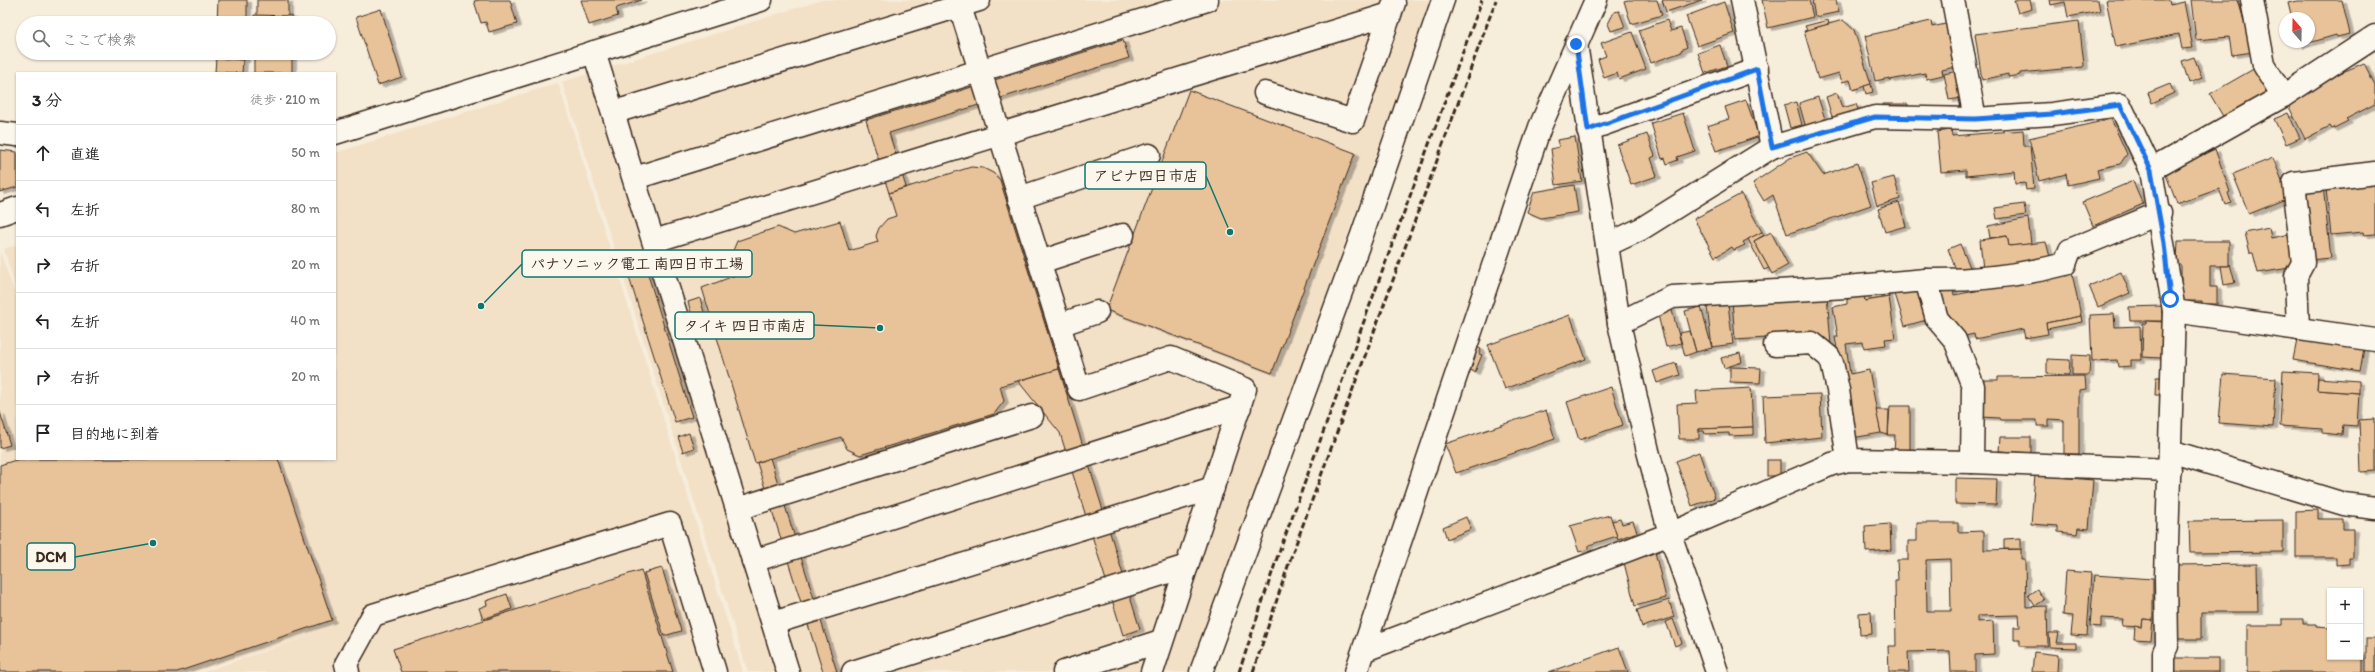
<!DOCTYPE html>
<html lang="ja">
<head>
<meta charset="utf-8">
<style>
	body { margin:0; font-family:Itim,"Klee One",sans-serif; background:#f2f2f2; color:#222 }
	.controls { position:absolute; right:12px; bottom:12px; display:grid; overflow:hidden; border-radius:0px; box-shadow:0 1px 3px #0004 }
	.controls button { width:36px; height:36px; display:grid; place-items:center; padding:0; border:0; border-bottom:1px solid #e0e0e0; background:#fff; color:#222; font:20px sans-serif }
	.compass { position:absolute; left:2279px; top:12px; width:36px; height:36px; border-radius:50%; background:#fff; box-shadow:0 1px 3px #0004; rotate:340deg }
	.stop { position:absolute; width:12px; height:12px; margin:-9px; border:3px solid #1a73e8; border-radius:50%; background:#fff }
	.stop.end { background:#1a73e8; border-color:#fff; box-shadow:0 1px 4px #0008 }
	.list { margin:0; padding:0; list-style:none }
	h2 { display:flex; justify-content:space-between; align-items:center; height:52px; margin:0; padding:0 16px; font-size:17px }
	h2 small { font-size:13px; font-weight:400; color:#767676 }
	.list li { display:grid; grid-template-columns:26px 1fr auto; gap:12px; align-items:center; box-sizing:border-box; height:56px; padding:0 16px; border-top:1px solid #e0e0e0 }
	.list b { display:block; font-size:15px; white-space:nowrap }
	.list em { font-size:13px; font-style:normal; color:#767676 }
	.icon { flex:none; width:22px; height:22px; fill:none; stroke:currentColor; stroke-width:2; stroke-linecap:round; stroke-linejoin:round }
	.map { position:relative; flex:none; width:2375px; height:672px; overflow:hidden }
	.search { position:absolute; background:#fff; box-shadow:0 1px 3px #0004; left:16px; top:16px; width:320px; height:44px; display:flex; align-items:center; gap:10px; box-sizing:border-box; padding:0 14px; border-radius:22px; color:#767676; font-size:15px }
	.panel { position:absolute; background:#fff; box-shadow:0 1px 3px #0004; left:16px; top:72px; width:320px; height:388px; border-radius:0px }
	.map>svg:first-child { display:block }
</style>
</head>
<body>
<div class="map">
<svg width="2375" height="672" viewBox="0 0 2375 672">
	<defs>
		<filter id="shadow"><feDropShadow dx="4.5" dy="2.5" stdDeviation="0" flood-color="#0004"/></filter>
	</defs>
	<rect width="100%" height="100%" fill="#f7eddb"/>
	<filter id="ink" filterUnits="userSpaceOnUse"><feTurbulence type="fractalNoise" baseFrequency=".025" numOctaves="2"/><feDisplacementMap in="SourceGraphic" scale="8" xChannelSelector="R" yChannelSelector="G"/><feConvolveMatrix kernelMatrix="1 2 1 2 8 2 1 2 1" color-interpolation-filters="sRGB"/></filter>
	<g filter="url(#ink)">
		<g fill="#f2e0c7">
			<polygon points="822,0 1430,0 1194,672 748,672 562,82"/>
			<polygon points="558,83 743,672 203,672 324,631 194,672 0,672 0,252 17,299 17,459 335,459 335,153"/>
			<polygon points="17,245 17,292 4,249"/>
		</g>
		<g fill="#e8c399" stroke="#3b2a1e" fill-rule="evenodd" filter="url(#shadow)">
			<polygon points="218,0 247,0 247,23 217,23"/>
			<polygon points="257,0 288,0 288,17 257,16"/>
			<polygon points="480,0 510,0 517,24 489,32 486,22 481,23 474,1"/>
			<polygon points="581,0 642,0 616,8 618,16 589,25"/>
			<polygon points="1628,0 1657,0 1662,15 1631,24 1624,1"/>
			<polygon points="1662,0 1702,0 1666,12"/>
			<polygon points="1762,0 1809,0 1813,17 1768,28"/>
			<polygon points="1812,0 1836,0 1839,12 1815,17"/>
			<polygon points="2014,0 2030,0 2032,9 2018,13"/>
			<polygon points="2050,0 2098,0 2100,11 2068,17 2065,2 2051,5"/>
			<polygon points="2106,0 2169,0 2170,5 2184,2 2193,48 2182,49 2179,34 2116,47"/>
			<polygon points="2191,0 2238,0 2253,52 2232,55 2229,37 2196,40"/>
			<polygon points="2297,0 2342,0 2350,34 2337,37 2336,35 2299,46 2298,42 2309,42 2309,18 2292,18 2288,2"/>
			<polygon points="1724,2 1734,33 1697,46 1686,16"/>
			<polygon points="381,9 402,77 378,85 356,17"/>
			<polygon points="1619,11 1625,27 1611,31 1608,24 1614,12"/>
			<polygon points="254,15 292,16 292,23 254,23"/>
			<polygon points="1667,20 1671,31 1681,28 1687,47 1681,50 1682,52 1651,63 1639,30"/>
			<polygon points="1828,20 1829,24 1807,30 1805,26"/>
			<polygon points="1843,20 1854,30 1871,84 1853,90 1850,80 1842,82 1839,73 1818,79 1804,31"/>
			<polygon points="1931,21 1932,27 1950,23 1959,66 1942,70 1943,75 1926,79 1925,73 1890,80 1890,78 1875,81 1865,36"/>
			<polygon points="2079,21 2084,65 2083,67 2020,73 2020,75 2008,77 2008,74 1982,80 1975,34"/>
			<polygon points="1632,32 1646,69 1619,79 1617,73 1604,78 1598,59 1606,56 1601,43"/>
			<polygon points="1123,40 1129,58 889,133 906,187 889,193 866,120"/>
			<polygon points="1720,45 1727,66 1705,73 1698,53"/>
			<polygon points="216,53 245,53 245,60 216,58"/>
			<rect x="254" y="53" width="38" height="20"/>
			<polygon points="2194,57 2202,78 2189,83 2182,61"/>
			<polygon points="216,58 243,60 242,73 215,72"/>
			<polygon points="2364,63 2375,85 2375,104 2346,119 2348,121 2332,129 2330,126 2305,139 2287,103 2316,88 2314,84"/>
			<polygon points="2257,67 2270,91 2224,118 2210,94"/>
			<polygon points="1957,71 1962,98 1949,100 1944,74"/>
			<polygon points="1871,84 1873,92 1866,94 1864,86"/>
			<polygon points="2170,84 2174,93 2152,103 2148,93"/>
			<polygon points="1189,90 1355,153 1272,373 1106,310"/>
			<polygon points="1837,93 1842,108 1856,104 1859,112 1833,120 1826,97"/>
			<polygon points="1818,97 1826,122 1806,128 1799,103"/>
			<polygon points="1746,100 1758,134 1757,137 1716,151 1707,126 1729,119 1725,107"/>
			<polygon points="1796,102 1802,125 1790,128 1784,105"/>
			<polygon points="1883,104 1908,104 1908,112 1883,111"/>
			<polygon points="1683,113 1695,151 1677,157 1678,160 1667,164 1665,158 1662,159 1651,123"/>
			<polygon points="2288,113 2300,138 2286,144 2274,119"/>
			<polygon points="2111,119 2127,154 2120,164 2097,169 2099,178 2068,185 2066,174 2039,181 2029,138"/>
			<polygon points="1951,130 1952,136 2023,130 2024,146 2030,146 2034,189 2026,190 2025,183 2015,184 2014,171 1966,176 1966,170 1941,172 1937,132"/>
			<polygon points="1647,134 1655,156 1651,158 1657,176 1631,185 1617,145"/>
			<polygon points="1575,137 1582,181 1556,185 1551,149 1559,147 1557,140"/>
			<polygon points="2215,149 2230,192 2228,193 2231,202 2225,204 2219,189 2177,204 2165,172"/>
			<polygon points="0,150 17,152 17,187 0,192"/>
			<polygon points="1807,152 1823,175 1857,163 1871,205 1787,234 1773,195 1764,201 1753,183 1790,158"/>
			<polygon points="2273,158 2289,198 2249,214 2233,174"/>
			<polygon points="971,167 983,168 993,173 1000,180 1059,369 1000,386 1004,401 994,414 860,455 847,449 841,437 755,463 702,288 739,274 732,253 737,241 778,227 794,234 840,221 849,251 878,242 876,236 879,228 887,219 896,216 889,193"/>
			<polygon points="1894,177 1900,199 1877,206 1871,183"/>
			<polygon points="2133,181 2143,204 2093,226 2083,202"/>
			<polygon points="2375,183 2375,234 2364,235 2363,232 2331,235 2326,189"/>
			<polygon points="1574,185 1578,212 1541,218 1527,212 1534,192"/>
			<polygon points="2323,186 2331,258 2309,260 2301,188"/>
			<polygon points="1741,194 1762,232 1743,242 1745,245 1734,250 1732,247 1715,257 1694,219"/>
			<polygon points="1899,202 1906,226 1885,232 1878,209"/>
			<polygon points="2024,204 2026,215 1997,219 1995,208"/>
			<polygon points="2028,218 2031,244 2009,246 2007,236 1990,238 1988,226"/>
			<polygon points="2269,228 2271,238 2294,233 2296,267 2258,273 2253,253 2250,253 2245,233"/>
			<polygon points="1762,232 1764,235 1754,241 1769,268 1764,270 1748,239"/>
			<polygon points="1771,232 1788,265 1772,274 1754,241"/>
			<polygon points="2007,236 2009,246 2046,242 2050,257 1983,270 1980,240"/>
			<polygon points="2178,241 2229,241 2229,266 2210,266 2210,287 2217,287 2217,304 2202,304 2202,301 2181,301 2181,266 2177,261"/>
			<polygon points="1960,244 1970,267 1957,272 1948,249"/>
			<polygon points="2230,264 2235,283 2224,285 2221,266 2229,266"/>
			<polygon points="645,265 692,417 675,422 627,271"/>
			<polygon points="2121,272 2130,293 2098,307 2089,286"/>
			<polygon points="2072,273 2081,316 2046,323 2048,334 2025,338 2023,329 1975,339 1974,334 1961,337 1944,317 1939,293 1953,289 1954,295"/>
			<polygon points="1920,287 1930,319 1905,326 1895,294"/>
			<polygon points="1888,290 1889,297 1865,301 1864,296"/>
			<polygon points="1827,294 1831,345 1824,345 1824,337 1814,338 1814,335 1735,340 1732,300"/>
			<polygon points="1864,296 1865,301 1889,297 1895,338 1885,339 1886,345 1864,348 1863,342 1846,344 1850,374 1869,370 1881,433 1852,438 1835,337 1838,337 1833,307 1847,304 1847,299"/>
			<polygon points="700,298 705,316 702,318 704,324 695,326 688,302"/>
			<polygon points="1728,304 1733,344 1712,347 1707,307"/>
			<polygon points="2162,306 2162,321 2130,321 2129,307"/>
			<polygon points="1671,307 1681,343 1666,347 1657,311"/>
			<polygon points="1701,307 1712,348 1696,352 1685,311"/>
			<polygon points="2114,314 2115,327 2140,326 2141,360 2131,360 2131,366 2118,367 2117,360 2092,361 2090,315"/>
			<polygon points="1570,315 1586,359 1505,389 1488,345"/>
			<polygon points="2081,316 2082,322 2047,329 2046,323"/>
			<polygon points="2147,321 2164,322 2161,358 2142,357 2143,323 2147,324"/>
			<polygon points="1690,331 1696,352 1685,356 1679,333"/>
			<polygon points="2297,340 2364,348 2360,371 2293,360"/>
			<polygon points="1477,347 1481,349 1479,354 1482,355 1475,372 1468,369"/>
			<polygon points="1740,353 1742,362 1724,368 1721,358"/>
			<polygon points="2072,355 2090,356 2089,375 2072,375"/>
			<polygon points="2047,359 2070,360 2069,375 2047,374"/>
			<polygon points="1676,363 1680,375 1657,383 1653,371"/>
			<polygon points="1730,367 1761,368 1760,383 1730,382"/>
			<polygon points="1059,369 1140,629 1123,635 1060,433 1018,381"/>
			<polygon points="2283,371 2318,373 2317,390 2359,393 2357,426 2343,425 2342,435 2322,433 2322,429 2280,426"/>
			<polygon points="2223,374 2276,378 2273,427 2219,423"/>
			<polygon points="2085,376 2086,389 2079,390 2079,454 2064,454 2064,420 2049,419 2049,426 2037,426 2037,420 2000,420 1999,418 1981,417 1982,380 1998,380 1998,377"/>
			<polygon points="2156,377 2165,377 2164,395 2155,395"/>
			<polygon points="2318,378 2359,381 2359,393 2317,390"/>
			<polygon points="1611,387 1623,425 1579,440 1567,402"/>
			<polygon points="1751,388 1753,427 1699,429 1699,439 1679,439 1677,404 1697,403 1696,391"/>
			<polygon points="1820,394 1822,437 1765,443 1763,396"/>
			<polygon points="1890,406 1910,406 1910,453 1894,453 1895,435 1888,435"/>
			<polygon points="1546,410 1555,439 1456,473 1445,444"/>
			<polygon points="1876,410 1889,410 1888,435 1881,433"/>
			<polygon points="0,412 10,445 0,448"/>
			<polygon points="2375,419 2375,471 2361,472 2359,420"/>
			<polygon points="1753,427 1753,435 1729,436 1729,433 1705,434 1704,431 1699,431 1699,429"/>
			<polygon points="689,433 694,448 683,452 678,437"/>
			<polygon points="2000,437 2031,437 2031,453 1999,451"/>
			<polygon points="1699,452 1715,498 1692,506 1676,461"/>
			<polygon points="770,458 837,672 823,672 757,463"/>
			<polygon points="19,459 278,459 332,620 177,672 0,672 0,465"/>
			<rect x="1767" y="460" width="13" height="16"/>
			<polygon points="2035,475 2093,480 2089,529 2078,528 2077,534 2058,532 2058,526 2031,524"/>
			<polygon points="1955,478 1997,479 1996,505 1955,504"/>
			<polygon points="2318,510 2318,519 2343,519 2343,529 2353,529 2353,558 2349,558 2349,564 2336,565 2336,557 2296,557 2296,511"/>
			<polygon points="1610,515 1617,536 1589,545 1589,549 1579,552 1570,526"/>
			<polygon points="1466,517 1471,529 1447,539 1443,527"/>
			<polygon points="1620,519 1622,524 1633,521 1637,532 1618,539 1612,521"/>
			<polygon points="2283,520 2283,552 2190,553 2189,521"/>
			<path d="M 1917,523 L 1958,523 L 1958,532 L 1984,531 L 1984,550 L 2021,549 L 2021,559 L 2025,559 L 2026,607 L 2047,606 L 2048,646 L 2020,646 L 2020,640 L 2014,640 L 2014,627 L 2020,627 L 2019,615 L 1977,616 L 1977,622 L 1993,621 L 1994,654 L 1975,655 L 1975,672 L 1951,672 L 1950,651 L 1908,652 L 1909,672 L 1889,672 L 1888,646 L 1896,646 L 1895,580 L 1898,580 L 1897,560 L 1908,560 L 1908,541 L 1917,541 ZM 1950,559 L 1951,611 L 1927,611 L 1926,560 Z"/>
			<polygon points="1890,524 1891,550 1866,552 1865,526"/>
			<polygon points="2021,538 2021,549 2004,549 2004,539"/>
			<polygon points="1654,548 1666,598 1635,606 1622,555"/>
			<polygon points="2257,564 2258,612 2201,612 2201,639 2174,639 2174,565"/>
			<polygon points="662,568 681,631 664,636 644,573"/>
			<polygon points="641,570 673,672 401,672 393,649"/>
			<polygon points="2066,571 2091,573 2087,636 2071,635 2073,616 2063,615"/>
			<polygon points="2094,575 2153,579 2153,620 2143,619 2142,627 2122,626 2123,619 2101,618 2101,627 2090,626"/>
			<polygon points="2037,589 2044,600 2035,606 2028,595"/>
			<polygon points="507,594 512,609 483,619 479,608 487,605 486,601"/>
			<polygon points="1669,600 1674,617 1642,627 1637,610"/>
			<polygon points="1871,612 1872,634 1860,635 1859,613"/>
			<polygon points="1673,619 1682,643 1675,646 1666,622"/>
			<polygon points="2143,619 2153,620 2151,640 2134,639 2135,626 2142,627"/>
			<polygon points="2282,619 2303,619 2303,624 2316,624 2316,627 2330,628 2330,657 2360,657 2360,653 2363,653 2363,672 2247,672 2247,625 2282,625"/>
			<polygon points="2049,633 2059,633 2057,643 2076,643 2076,648 2050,647"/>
			<rect x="2366" y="638" width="9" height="34"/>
			<polygon points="1619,647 1628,672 1549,672"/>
			<polygon points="2034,652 2058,655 2057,672 2032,672"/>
			<rect x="2173" y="658" width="45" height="14"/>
		</g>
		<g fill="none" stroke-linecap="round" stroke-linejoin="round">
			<defs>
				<g id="minor">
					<polyline points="958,0 1079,389 1171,358 1245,389 1152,672"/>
					<polyline points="1742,0 1772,147"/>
					<polyline points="1953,0 1975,119"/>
					<polyline points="2252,0 2264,65 2283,96"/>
					<polyline points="1576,44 1619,323 1648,451 1670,534 1717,672"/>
					<polyline points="594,52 788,672"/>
					<polyline points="1265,93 1353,121 1394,3"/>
					<polyline points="615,112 979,0"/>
					<polyline points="1588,130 1757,69"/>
					<polyline points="0,133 17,135"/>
					<polyline points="335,133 761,0"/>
					<polyline points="2151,170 2283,96 2375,36"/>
					<polyline points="635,178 1207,0"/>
					<polyline points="1019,198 1149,155"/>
					<polyline points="0,214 17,208"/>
					<polyline points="654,241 1390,14"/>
					<polyline points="1607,245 1641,229 1772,147 1875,117 1975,119 2052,114 2120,105 2151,170 2174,311 2166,577 2167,646 2164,652 2164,672"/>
					<polyline points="1040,262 1123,235"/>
					<path d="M 1926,280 C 1973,281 2019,276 2065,264 L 2070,250 L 2160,213"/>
					<polyline points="2174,311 2375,340"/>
					<polyline points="1619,323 1672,297 1846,287 1926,280 1937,319 1955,340 1973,386 1972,462"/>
					<polyline points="1059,325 1097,312"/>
					<polyline points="2298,329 2296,276 2303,263 2294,183 2375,173"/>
					<polyline points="1775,345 1812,343 1829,357 1832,363 1838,390 1848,460"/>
					<polyline points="2170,451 2344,504 2375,508"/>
					<polyline points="737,509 1032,416"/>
					<polyline points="753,561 1240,407"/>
					<polyline points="773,623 1213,488"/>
					<polyline points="1365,650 1670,534 1832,464 1848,460 1972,462 2170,470"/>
					<polyline points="348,672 346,664 373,615 670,524 715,672"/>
					<polyline points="853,672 1187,566"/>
					<polyline points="1064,672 1161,641"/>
					<polyline points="1201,672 1362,235 1443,0"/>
					<polyline points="1356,672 1540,127 1596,0"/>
				</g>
			</defs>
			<use href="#minor" stroke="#3b2a1e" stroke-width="25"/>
			<use href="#minor" stroke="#fbf7ec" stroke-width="22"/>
			<g stroke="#3b2a1e" stroke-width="3" stroke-dasharray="6 3" stroke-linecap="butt">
				<polyline points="1239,672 1277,558 1482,0"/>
				<polyline points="1253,672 1290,560 1496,0"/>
			</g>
		</g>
	</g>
	<g fill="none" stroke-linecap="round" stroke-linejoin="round" filter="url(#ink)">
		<polyline stroke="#1a73e8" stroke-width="5" points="1576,44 1588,130 1757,69 1772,147 1875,117 1975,119 2052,114 2120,105 2151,170 2164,243 2170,299"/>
	</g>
	<path fill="none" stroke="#0f766e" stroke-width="1.5" d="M1230 232L1206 176M481 306L522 264M880 328L814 325M153 543L75 557"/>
	<g fill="#0f766e" stroke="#fbf7ec" stroke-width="1.5">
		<circle cx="1230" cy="232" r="4"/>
		<circle cx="481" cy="306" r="4"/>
		<circle cx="880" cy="328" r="4"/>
		<circle cx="153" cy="543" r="4"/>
	</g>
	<g fill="#fbf7ec" stroke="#0f766e" stroke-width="1.5">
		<rect x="1085" y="162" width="121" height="27" rx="4"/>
		<rect x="522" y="250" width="230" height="27" rx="4"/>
		<rect x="675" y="312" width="139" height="27" rx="4"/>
		<rect x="27" y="543" width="48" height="27" rx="4"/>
	</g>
	<g font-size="15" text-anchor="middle" font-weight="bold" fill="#3b2a1e">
		<text x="1146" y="181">アピナ四日市店</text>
		<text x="637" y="269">パナソニック電工 南四日市工場</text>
		<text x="745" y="331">タイキ 四日市南店</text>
		<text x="51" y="562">DCM</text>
	</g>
</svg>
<div class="controls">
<button>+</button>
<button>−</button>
</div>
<svg class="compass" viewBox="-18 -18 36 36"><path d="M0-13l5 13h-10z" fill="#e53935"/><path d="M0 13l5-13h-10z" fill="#767676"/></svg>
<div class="stop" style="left:2170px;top:299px"></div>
<div class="stop end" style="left:1576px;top:44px"></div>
<div class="search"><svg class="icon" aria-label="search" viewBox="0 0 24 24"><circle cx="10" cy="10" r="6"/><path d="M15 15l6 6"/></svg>ここで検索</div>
<section class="panel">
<h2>3 分<small>徒歩 · 210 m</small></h2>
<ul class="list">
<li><svg class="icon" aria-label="ahead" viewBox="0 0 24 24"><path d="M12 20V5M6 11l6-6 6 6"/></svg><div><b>直進</b></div><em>50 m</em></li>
<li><svg class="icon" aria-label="left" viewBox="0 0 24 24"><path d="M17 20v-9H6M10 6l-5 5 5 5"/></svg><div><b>左折</b></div><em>80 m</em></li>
<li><svg class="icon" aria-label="right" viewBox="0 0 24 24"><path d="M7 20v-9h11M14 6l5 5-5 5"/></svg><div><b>右折</b></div><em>20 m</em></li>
<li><svg class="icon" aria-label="left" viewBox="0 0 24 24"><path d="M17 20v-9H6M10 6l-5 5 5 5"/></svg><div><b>左折</b></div><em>40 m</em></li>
<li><svg class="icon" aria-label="right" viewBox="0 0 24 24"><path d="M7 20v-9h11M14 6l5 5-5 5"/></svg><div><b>右折</b></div><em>20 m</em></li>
<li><svg class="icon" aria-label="arrive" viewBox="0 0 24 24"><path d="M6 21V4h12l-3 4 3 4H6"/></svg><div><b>目的地に到着</b></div></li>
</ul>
</section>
</div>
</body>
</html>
